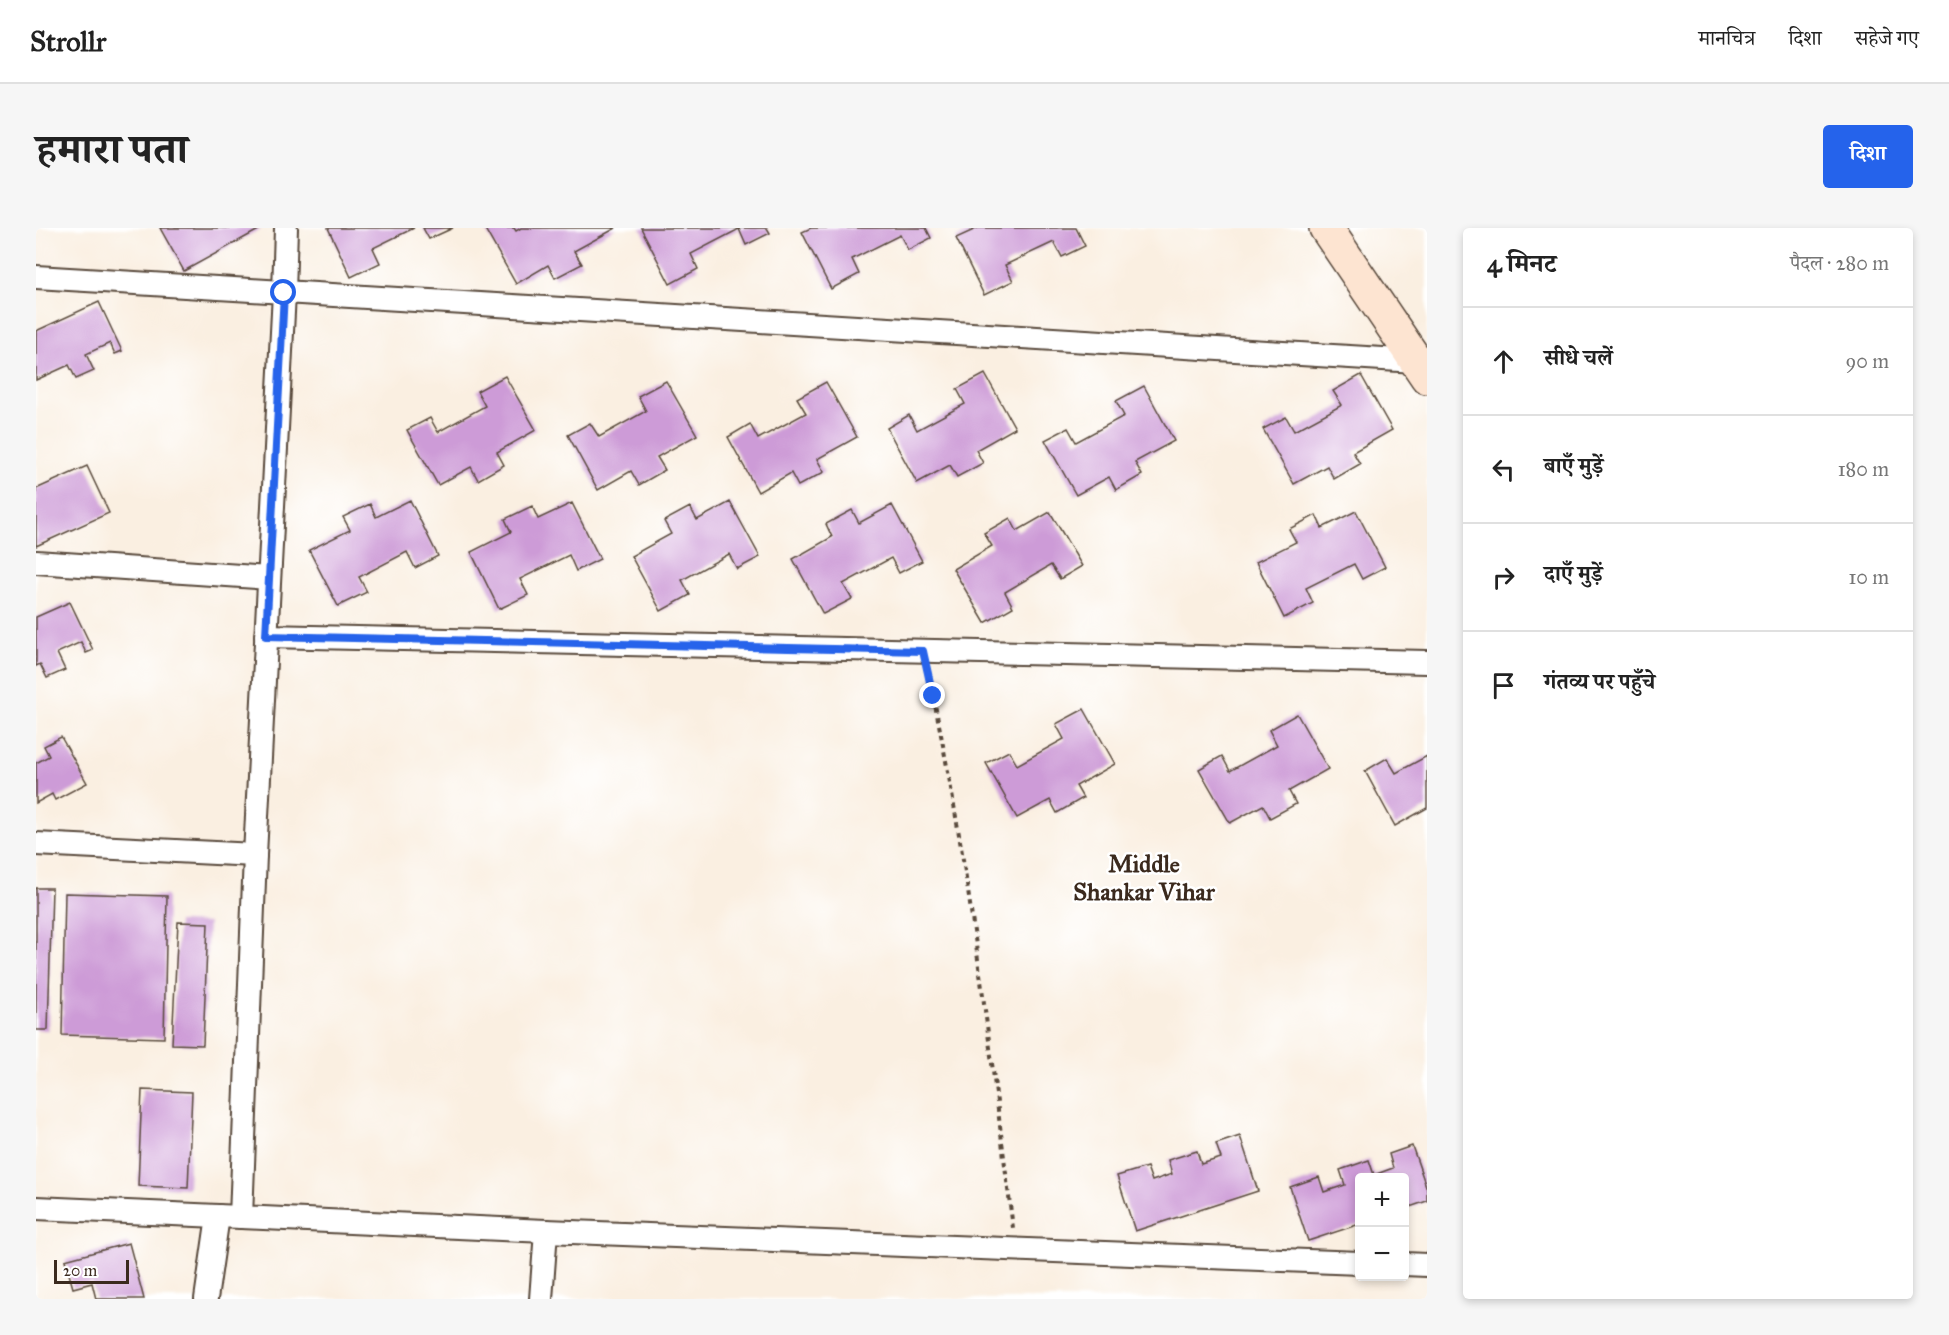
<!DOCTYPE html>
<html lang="hi">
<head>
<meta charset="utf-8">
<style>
	body { margin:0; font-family:"IM FELL Great Primer","Noto Serif Devanagari",serif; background:#f6f6f6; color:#222 }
	.controls { position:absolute; right:18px; bottom:18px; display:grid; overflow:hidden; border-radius:6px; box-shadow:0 3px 9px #0003 }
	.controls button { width:54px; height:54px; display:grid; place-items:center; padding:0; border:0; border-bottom:2px solid #e0e0e0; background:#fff; color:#222; font:30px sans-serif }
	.scale { position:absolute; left:18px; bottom:15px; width:75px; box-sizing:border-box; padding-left:6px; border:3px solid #3b2a1e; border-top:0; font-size:16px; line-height:21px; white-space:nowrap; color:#3b2a1e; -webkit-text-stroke:4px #fff; paint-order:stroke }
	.stop { position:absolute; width:18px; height:18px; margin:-14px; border:4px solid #2563eb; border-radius:50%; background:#fff }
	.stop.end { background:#2563eb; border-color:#fff; box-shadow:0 2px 6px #0008 }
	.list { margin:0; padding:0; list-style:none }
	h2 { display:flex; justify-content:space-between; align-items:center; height:78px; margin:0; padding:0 24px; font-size:26px }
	h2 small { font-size:20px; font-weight:400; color:#767676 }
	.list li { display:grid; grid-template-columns:39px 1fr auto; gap:18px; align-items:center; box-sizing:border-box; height:108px; padding:0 24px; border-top:2px solid #e0e0e0 }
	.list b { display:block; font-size:22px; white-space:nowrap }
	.list em { font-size:20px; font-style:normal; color:#767676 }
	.icon { flex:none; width:33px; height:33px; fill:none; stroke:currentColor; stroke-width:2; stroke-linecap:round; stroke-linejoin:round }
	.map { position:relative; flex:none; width:1391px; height:1071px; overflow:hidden; border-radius:6px }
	header { display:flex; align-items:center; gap:36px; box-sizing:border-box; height:84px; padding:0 30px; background:#fff; border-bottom:2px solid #e0e0e0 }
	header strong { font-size:28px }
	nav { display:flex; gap:33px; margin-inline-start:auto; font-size:21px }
	.intro { display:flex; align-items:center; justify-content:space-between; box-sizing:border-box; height:144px; padding:0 36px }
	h1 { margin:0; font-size:42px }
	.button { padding:15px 27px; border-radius:6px; background:#2563eb; color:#fff; font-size:21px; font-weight:700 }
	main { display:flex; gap:36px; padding:0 36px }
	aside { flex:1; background:#fff; border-radius:6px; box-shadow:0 3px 9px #0003 }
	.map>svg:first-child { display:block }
</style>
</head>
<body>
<header>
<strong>Strollr</strong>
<nav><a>मानचित्र</a><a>दिशा</a><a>सहेजे गए</a></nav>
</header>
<div class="intro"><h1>हमारा पता</h1><a class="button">दिशा</a></div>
<main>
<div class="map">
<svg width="1391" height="1071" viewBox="0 0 1391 1071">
	<rect width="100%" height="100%" fill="#fff"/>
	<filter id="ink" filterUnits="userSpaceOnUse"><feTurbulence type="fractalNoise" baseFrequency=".0167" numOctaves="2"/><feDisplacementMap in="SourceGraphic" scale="12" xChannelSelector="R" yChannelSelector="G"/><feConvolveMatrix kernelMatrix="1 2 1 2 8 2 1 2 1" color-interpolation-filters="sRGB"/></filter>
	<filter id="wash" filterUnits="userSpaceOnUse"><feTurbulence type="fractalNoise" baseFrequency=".008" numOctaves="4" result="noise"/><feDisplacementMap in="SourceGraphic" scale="24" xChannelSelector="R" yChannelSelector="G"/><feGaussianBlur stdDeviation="1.35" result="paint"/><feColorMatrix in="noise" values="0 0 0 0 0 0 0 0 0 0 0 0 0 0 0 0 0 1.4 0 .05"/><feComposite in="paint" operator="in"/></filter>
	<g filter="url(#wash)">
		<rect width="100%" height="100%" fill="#faefe1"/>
		<g id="blocks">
			<g fill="#cd9bd7">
				<polygon points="124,0 226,0 148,43"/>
				<polygon points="292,0 378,0 337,20 344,35 315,49"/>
				<polygon points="387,0 417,0 393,11"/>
				<polygon points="451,0 478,0 480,3 485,0 580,0 538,23 546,36 519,50 512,37 480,56 449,1"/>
				<polygon points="605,0 731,0 734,5 710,17 703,1 655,26 662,41 634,56"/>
				<polygon points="775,0 890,0 895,10 872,22 864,7 816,31 823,46 795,61 766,4"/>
				<polygon points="942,0 1040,0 1049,18 1026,29 1018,14 969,37 977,53 948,67 920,10"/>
				<polygon points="63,74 86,123 79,126 74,115 50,126 58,143 40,151 33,137 0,152 0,103"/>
				<polygon points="949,146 979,200 940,222 947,235 921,249 914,237 881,255 851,200 873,187 881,202 929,176 921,161"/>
				<polygon points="1325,147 1356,202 1317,224 1324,236 1298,251 1291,238 1258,256 1227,201 1250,189 1258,203 1306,177 1297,163"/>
				<polygon points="469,148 500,202 461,224 468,237 442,252 435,239 402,257 371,202 394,190 402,204 449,178 441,163"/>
				<polygon points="630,153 661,207 621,229 629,242 603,257 595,243 562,262 532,207 554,195 563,209 610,183 602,168"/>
				<polygon points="790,154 821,209 781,231 788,244 762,258 755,245 722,264 692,209 714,196 722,211 770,185 761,170"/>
				<polygon points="1108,158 1138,213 1099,234 1106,247 1080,262 1073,249 1040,267 1009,212 1032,200 1040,214 1088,188 1080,173"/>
				<polygon points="51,238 73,285 0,318 0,261"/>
				<polygon points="374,272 402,328 379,340 371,324 323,349 331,364 302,378 273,322 314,302 307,289 334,276 340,289"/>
				<polygon points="694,274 724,329 701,341 693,326 646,352 654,367 625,383 595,328 635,306 628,293 654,279 661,292"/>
				<polygon points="536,275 564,331 540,343 533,327 484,351 492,367 463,381 435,324 475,304 469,291 496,278 502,291"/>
				<polygon points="856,277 886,333 863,345 855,330 807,356 816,371 787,386 757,331 796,309 790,296 816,282 823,295"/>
				<polygon points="1320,283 1349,339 1326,351 1318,336 1270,360 1277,375 1248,390 1220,334 1260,314 1253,301 1280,287 1286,300"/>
				<polygon points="1014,284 1046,338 1024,351 1015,337 969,364 977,379 949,395 917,341 956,318 948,305 974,290 981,303"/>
				<polygon points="34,374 57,422 50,425 45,414 21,425 29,442 11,450 4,436 0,438 0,389"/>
				<polygon points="1048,481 1079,536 1040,558 1047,570 1021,585 1014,572 981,590 950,535 973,523 981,537 1028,511 1020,496"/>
				<polygon points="1261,486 1292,541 1253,563 1260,576 1234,590 1227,577 1194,595 1163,541 1186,528 1194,543 1241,517 1233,502"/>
				<polygon points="25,509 51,555 19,572 16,566 0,575 0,535 13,528 8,518"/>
				<polygon points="1391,528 1391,580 1359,598 1329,543 1351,530 1360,545"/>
				<polygon points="0,660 16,660 12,802 0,802"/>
				<polygon points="29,665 131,668 128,810 26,807"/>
				<polygon points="142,694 172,695 167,817 136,816"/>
				<polygon points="106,862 156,864 152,960 102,958"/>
				<polygon points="1204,908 1222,963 1099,1003 1081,948 1111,939 1116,953 1136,946 1132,932 1161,923 1165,936 1185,930 1180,916"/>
				<polygon points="1376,918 1391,961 1391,973 1368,981 1368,950 1324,950 1324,996 1272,1013 1254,959 1283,949 1288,964 1309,957 1304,942 1333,932 1338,947 1357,940 1353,926"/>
				<polygon points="93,1015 108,1071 60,1071 56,1055 37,1060 29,1032"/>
			</g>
		</g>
	</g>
	<g filter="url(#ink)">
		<use href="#blocks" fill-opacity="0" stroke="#58483b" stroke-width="1.5"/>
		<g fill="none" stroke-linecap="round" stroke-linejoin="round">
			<defs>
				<g id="street">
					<polyline points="250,0 248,65 219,627 205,989 510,1003 1324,1035"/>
					<polyline points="0,49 1380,133"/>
					<polyline points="0,334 233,350"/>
					<polyline points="230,408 1391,434"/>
					<polyline points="0,616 219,627"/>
					<polyline points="0,980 205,989"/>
					<polyline points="1368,1036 1391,1037"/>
					<polyline points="170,1071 182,988"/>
					<polyline points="505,1071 510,1003"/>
				</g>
				<polyline id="secondary" points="1290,0 1391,149"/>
			</defs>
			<use href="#street" stroke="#58483b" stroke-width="26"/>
			<use href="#secondary" stroke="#58483b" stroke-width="36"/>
			<path stroke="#58483b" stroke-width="4" stroke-dasharray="4.5 4.5" stroke-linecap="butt" d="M 892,444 C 932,627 953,814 977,1000"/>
			<use href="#street" stroke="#fff" stroke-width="22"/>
			<use href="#secondary" stroke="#fde4d1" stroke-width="33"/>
		</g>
	</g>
	<g fill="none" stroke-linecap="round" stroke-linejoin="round" filter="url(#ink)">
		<polyline stroke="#2563eb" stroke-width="8" points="248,65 230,408 887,423 897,468"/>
	</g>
	<g text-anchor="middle" stroke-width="5" stroke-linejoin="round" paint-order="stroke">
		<g font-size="24" font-weight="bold" fill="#3b2a1e" stroke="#fff">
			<text x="1108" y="644">Middle<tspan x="1108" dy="28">Shankar Vihar</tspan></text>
		</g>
	</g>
</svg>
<div class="controls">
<button>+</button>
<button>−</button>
</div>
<div class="scale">20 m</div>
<div class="stop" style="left:248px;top:65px"></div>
<div class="stop end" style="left:897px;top:468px"></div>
</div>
<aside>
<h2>4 मिनट<small>पैदल · 280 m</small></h2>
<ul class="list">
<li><svg class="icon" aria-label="ahead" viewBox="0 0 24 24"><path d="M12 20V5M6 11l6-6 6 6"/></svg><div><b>सीधे चलें</b></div><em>90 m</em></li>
<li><svg class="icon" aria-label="left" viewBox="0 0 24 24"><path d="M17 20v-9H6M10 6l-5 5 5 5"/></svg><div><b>बाएँ मुड़ें</b></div><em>180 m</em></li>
<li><svg class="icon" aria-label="right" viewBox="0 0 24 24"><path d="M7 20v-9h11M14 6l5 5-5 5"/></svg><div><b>दाएँ मुड़ें</b></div><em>10 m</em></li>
<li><svg class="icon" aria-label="arrive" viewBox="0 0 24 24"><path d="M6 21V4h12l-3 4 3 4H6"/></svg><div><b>गंतव्य पर पहुँचे</b></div></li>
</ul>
</aside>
</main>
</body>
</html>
